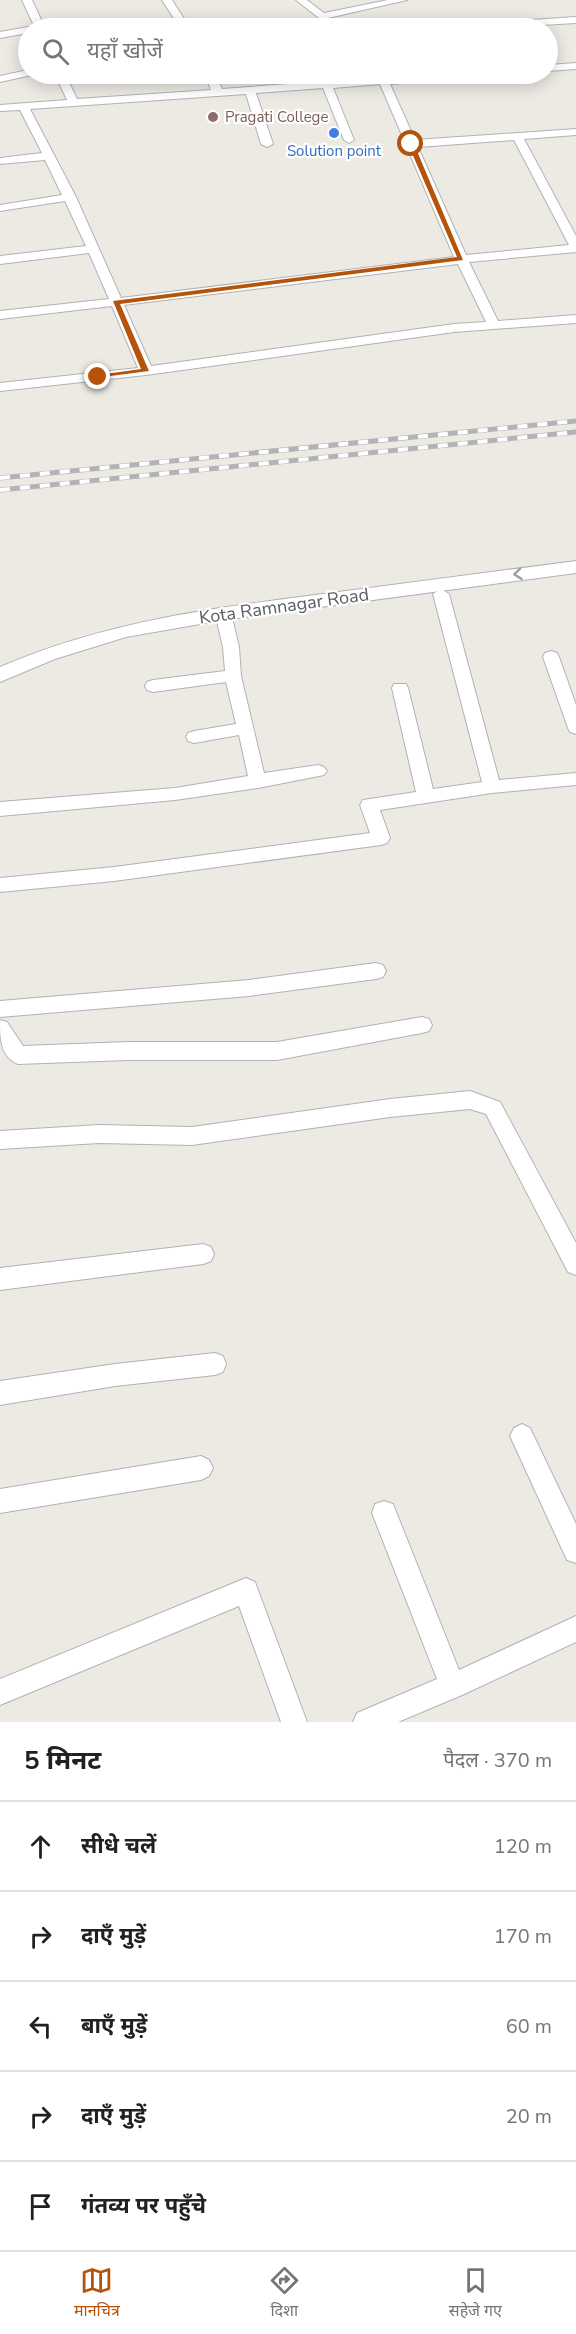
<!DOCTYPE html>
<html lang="hi">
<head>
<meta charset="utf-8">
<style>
	body { margin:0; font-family:"Nunito Sans","Noto Sans Devanagari",sans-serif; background:#f6f6f6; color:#202124 }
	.stop { position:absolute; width:18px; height:18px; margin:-14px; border:4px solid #b45309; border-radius:50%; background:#fff }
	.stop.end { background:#b45309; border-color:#fff; box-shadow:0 2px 6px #0008 }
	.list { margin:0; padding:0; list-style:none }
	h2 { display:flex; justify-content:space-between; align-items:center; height:78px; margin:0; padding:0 24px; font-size:26px }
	h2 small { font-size:20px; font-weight:400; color:#757577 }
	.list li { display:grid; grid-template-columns:39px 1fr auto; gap:18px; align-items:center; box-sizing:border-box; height:90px; padding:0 24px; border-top:2px solid #e0e0e0 }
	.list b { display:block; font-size:22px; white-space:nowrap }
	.list em { font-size:20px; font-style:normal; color:#757577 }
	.icon { flex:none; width:33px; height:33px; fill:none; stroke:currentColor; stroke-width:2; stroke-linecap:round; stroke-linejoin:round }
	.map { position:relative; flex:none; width:576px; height:1722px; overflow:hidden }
	.search { position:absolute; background:#fff; box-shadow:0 3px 15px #0003; left:18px; right:18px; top:18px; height:66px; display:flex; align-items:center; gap:15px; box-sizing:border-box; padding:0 21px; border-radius:33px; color:#757577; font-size:22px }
	.sheet { height:528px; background:#fff }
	nav { display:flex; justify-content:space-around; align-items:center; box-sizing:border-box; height:84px; border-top:2px solid #e0e0e0; background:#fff; font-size:16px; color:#757577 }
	nav a { display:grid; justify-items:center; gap:3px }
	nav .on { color:#b45309 }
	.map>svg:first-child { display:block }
</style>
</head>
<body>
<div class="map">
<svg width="576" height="1722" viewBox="0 0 576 1722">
	<rect width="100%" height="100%" fill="#edeae4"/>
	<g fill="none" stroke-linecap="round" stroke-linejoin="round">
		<defs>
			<g id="minor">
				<polygon points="22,0 32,0 45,28 35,28"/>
				<polygon points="162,0 172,0 190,28 180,28"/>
				<polygon points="296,0 307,0 324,13 388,0 407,0 328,18 336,28 326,28 319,18"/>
				<polygon points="576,17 576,23 493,28 451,28 456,25"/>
				<polygon points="28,27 32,28 28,28 28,33 0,38 0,32"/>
				<polygon points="576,63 576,69 548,71 548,65"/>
				<polygon points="28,70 28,74 33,74 32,75 0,82 0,76"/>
				<path d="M 55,74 L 65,74 L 77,99 L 211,90 L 205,74 L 215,74 L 222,89 L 383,77 L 486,74 L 481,77 L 390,84 L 415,140 L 576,129 L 576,135 L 524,139 L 576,236 L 576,252 L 469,262 L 498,321 L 576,315 L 576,323 L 454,332 L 146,375 L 0,391 L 0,383 L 138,368 L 112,306 L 0,319 L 0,311 L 109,299 L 89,253 L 0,264 L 0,256 L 86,246 L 65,201 L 0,211 L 0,205 L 62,195 L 45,160 L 0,164 L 0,158 L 42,153 L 20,110 L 0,111 L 0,105 L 67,100 ZM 380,84 L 454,257 L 121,298 L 76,197 L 30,109 L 246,94 L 261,144 L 267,147 L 273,144 L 256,93 L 323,88 L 344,140 L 349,143 L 354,140 L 333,88 ZM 514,140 L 569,245 L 466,255 L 418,147 ZM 458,264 L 486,322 L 454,324 L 151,366 L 124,305 Z"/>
				<polygon points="441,589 449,594 499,780 576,773 576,785 492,793 380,810 390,838 387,843 381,845 114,881 0,892 0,878 114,867 370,833 360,805 363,800 416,792 392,688 394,684 406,684 408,688 433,789 482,782 433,594"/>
				<polygon points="223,608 229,609 231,613 239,647 241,676 264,773 318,765 324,767 327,771 324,775 258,788 175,800 0,816 0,802 175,788 248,776 239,735 194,743 188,741 186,737 188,733 194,731 236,724 226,682 153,692 147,690 145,686 147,682 153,680 225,671 223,647 215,613 217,609"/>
				<polygon points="551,651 557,653 559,657 576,705 576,734 570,732 568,728 543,657 545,653"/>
				<polygon points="376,963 383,965 386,971 383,977 376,979 249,996 0,1017 0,1001 249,980"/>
				<path d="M 422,1017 L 429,1019 L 432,1025 L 429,1031 L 422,1033 L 277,1060 L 128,1060 L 18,1064 C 0,1057 0,1037 0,1020 L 7,1022 L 23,1046 L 128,1042 L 277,1042 Z"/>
				<polygon points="470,1091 500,1102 576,1243 576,1275 568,1272 486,1114 470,1109 390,1117 192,1145 99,1143 0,1149 0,1131 99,1125 192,1127 390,1099"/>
				<polygon points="203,1244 211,1247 214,1254 211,1261 203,1264 0,1290 0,1268"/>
				<polygon points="215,1353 223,1356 226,1364 223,1372 215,1375 115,1386 0,1405 0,1381 115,1364"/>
				<polygon points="522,1424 530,1428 576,1524 576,1563 567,1560 510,1436 514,1428"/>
				<polygon points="201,1456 209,1460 213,1468 209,1476 201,1480 0,1513 0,1489"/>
				<polygon points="384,1501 393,1504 459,1670 576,1616 576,1642 462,1695 398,1722 353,1722 357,1713 437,1679 372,1513 375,1504"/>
				<polygon points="246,1578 255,1582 307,1722 281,1722 239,1606 0,1705 0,1679"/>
			</g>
			<path id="tertiary" d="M 576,561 L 576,573 L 223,620 L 126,637 L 55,659 L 0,682 L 0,667 C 104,622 211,608 323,594 C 407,583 492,572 576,561 Z"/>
		</defs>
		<use href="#minor" stroke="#afb2b6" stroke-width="2"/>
		<use href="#tertiary" stroke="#afb2b6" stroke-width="2"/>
		<use href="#minor" fill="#fff" fill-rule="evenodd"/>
		<use href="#tertiary" fill="#fff" fill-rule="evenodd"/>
		<defs>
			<g id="rail">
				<polyline points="0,478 576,421"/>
				<polyline points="0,490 576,432"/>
			</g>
		</defs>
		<use href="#rail" stroke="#b2b3b4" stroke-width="5"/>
		<use href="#rail" stroke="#fff" stroke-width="4" stroke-dasharray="10" stroke-linecap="butt"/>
	</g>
	<defs><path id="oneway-chevron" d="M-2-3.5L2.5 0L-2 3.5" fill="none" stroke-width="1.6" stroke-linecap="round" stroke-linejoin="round" transform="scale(1.5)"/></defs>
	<use stroke="#9da0a2" href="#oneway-chevron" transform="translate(518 574) rotate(173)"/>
	<polygon fill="#b45309" points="411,142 414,144 463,260 120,304 149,371 95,378 98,375 141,369 113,301 457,257 408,144"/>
	<circle fill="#8d6e63" stroke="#fff" stroke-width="2" cx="213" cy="117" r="6"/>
	<circle fill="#3f7fe0" stroke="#fff" stroke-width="2" cx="334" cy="133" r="6"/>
	<g text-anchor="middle" stroke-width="4.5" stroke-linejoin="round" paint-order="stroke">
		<g font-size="15" fill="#785e54" stroke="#fff" text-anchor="start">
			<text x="225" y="122">Pragati College</text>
		</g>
		<g font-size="15" fill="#366cbe" stroke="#fff">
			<text x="334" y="156">Solution point</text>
		</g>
		<g font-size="18" fill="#5c6064" stroke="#fff">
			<text transform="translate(284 606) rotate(-8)" y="6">Kota Ramnagar Road</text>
		</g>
	</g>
</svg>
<div class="stop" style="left:411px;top:144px"></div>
<div class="stop end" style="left:98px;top:377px"></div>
<div class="search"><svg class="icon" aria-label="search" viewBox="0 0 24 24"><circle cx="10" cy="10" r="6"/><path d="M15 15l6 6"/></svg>यहाँ खोजें</div>
</div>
<section class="sheet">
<h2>5 मिनट<small>पैदल · 370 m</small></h2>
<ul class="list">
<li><svg class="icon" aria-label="ahead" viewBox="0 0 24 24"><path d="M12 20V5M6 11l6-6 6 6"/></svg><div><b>सीधे चलें</b></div><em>120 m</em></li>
<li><svg class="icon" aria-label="right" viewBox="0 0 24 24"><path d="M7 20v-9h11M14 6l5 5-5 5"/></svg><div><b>दाएँ मुड़ें</b></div><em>170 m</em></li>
<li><svg class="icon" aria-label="left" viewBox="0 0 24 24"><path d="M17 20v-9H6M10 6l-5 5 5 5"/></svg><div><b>बाएँ मुड़ें</b></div><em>60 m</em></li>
<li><svg class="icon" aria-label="right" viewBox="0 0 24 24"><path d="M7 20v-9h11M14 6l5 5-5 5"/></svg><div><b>दाएँ मुड़ें</b></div><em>20 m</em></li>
<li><svg class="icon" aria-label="arrive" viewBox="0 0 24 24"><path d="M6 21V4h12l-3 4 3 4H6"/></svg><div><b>गंतव्य पर पहुँचे</b></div></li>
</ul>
</section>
<nav>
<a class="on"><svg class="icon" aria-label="map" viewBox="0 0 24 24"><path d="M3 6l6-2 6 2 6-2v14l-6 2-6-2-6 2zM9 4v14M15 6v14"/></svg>मानचित्र</a>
<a><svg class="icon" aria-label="directions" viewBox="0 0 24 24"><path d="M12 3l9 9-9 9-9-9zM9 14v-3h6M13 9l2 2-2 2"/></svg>दिशा</a>
<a><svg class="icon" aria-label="saved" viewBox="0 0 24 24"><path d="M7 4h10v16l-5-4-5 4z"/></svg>सहेजे गए</a>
</nav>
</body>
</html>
